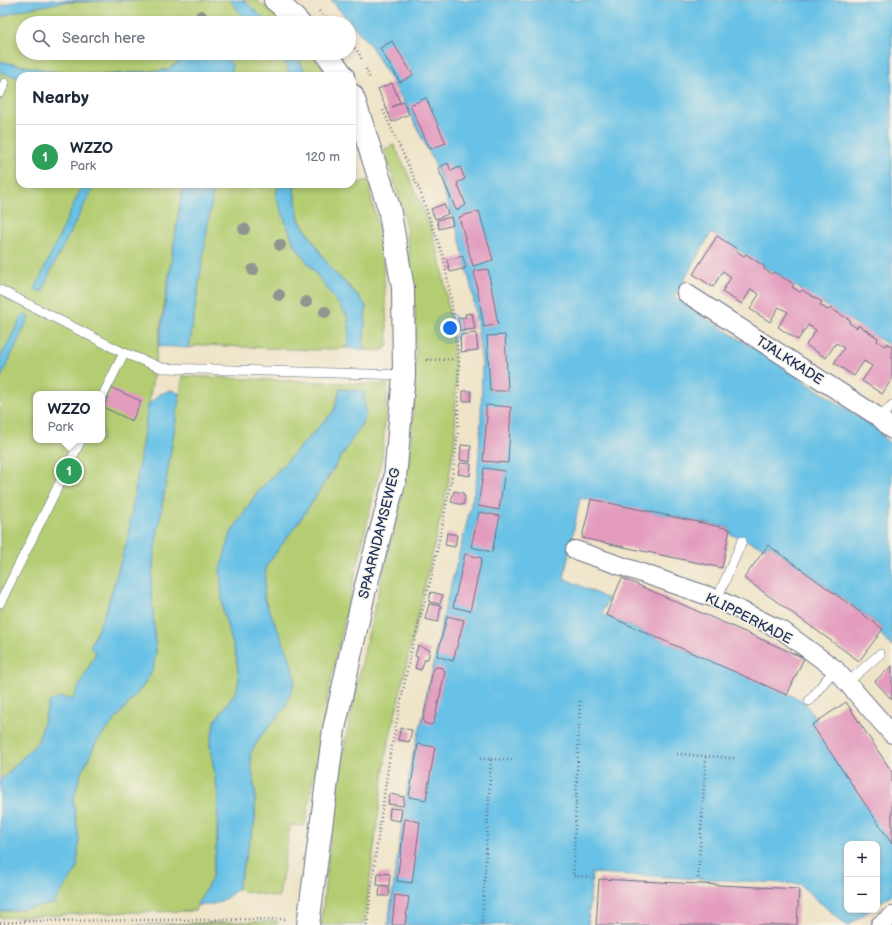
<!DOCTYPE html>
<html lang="en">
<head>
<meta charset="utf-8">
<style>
	body { margin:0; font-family:"Balsamiq Sans",sans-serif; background:#f2f2f3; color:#1f2937 }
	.controls { position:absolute; right:12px; bottom:12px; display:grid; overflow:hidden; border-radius:8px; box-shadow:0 2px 6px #0003 }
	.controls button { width:36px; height:36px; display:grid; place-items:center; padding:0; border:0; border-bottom:1px solid #e0e1e3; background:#fff; color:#1f2937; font:20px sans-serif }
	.you { position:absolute; left:450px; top:328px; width:14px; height:14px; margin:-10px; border:3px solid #fff; border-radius:50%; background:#1a73e8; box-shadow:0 0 0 6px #1a73e833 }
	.badge { display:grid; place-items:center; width:26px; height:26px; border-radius:50%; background:#b45309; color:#fff; font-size:13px; font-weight:700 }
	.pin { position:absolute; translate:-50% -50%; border:2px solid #fff; box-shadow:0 1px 4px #0006 }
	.popup { position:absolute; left:33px; top:391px; width:72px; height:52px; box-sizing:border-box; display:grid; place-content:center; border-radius:8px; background:#fff; filter:drop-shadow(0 1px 3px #0005); font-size:13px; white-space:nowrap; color:#747a83 }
	.popup b { font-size:15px; color:#1f2937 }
	.popup::after { content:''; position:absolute; left:50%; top:100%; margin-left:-8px; border:8px solid transparent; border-top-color:#fff }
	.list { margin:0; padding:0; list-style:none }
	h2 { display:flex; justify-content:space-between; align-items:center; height:52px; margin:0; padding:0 16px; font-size:17px }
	h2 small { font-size:13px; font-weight:400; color:#747a83 }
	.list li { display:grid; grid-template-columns:26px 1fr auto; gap:12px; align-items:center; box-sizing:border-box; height:64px; padding:0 16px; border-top:1px solid #e0e1e3 }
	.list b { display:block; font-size:15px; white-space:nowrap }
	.list p { margin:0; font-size:13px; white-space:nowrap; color:#747a83 }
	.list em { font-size:13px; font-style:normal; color:#747a83 }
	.icon { flex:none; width:22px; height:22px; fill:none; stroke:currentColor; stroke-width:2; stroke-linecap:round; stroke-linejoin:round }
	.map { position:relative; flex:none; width:892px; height:925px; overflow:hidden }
	.search { position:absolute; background:#fff; box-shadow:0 2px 6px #0003; left:16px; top:16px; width:340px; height:44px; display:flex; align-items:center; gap:10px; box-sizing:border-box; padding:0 14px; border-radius:22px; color:#747a83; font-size:15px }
	.panel { position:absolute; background:#fff; box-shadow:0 2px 6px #0003; left:16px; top:72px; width:340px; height:116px; border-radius:12px }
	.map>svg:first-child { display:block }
</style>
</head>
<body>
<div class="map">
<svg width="892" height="925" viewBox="0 0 892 925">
	<rect width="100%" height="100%" fill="#f7f3e8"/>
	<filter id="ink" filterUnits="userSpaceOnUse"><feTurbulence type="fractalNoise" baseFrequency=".025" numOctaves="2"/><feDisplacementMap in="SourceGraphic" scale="8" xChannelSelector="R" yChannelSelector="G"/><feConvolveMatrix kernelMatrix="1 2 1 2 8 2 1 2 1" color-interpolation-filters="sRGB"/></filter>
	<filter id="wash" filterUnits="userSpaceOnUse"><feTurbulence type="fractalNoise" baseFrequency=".012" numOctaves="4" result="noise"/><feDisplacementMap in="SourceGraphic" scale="16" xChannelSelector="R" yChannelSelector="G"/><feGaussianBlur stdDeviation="0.9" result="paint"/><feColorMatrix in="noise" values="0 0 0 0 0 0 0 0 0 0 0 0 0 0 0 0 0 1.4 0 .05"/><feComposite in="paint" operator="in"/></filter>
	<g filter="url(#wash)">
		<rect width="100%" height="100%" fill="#efe4c7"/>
		<g fill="#b4cd72" stroke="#687e68" fill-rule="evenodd">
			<polygon points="111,0 230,0 237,9 246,23 23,23 23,53 193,53 167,70 105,75 56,72 8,63 0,61 0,17 25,9 62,2 88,2"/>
			<polygon points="243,0 256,0 280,17 286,23 269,23"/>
			<path d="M 218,53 L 314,53 L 328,76 L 307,76 L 296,54 C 280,56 287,66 291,76 L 231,76 L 232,65 L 225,55 Z"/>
			<path d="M 0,72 L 20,78 L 20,184 L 183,184 L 128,537 L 107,608 L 90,647 L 96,653 L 72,701 L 49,702 L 38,742 L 3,778 L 0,779 ZM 36,394 L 102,394 L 102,440 L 36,440 Z"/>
			<polygon points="394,145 408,174 431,228 442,268 452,332 456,382 455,438 448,485 386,754 364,925 321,925 332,822 343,752 366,644 405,482 410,451 415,388 416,352 415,309 407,234 401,203 384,149"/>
			<polygon points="352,179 354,184 369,180 371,198 378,225 383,261 388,343 385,349 378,351 363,350 366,307 359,296 331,269 299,219 294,190 296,184 352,184"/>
			<polygon points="214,184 278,184 276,196 294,244 348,317 349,332 347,348 315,350 201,345 189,348"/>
			<polygon points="183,376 388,385 382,457 330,684 305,826 290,825 279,897 237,890 255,821 255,792 250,754 261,736 285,708 290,658 264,598 266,566 303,516 360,427 363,391 340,389 334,411 256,494 223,611 236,655 239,679 237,690 215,721 210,745 218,796 217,842 212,878 197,905 195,911 99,913 0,918 0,911 11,911 79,839 73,799 81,773 96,743 143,686 153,669 156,652 151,586 154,555"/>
			<polygon points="277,921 277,925 126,925"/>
		</g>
		<g fill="#68c1e6" stroke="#4278a2">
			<polygon points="19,0 143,0 62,2 25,9 0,17 0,7"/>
			<polygon points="230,0 243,0 269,23 246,23 237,9"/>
			<polygon points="331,0 892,0 892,347 711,233 674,297 873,426 892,446 892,647 880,633 883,628 768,544 765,548 730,534 730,528 580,498 564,578 608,599 602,614 804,701 892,837 892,894 877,905 877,844 847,844 847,910 870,910 849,925 846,925 799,884 592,873 588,925 388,925 410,768 424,712 445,608 464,535 477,478 481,422 482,365 473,295 458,233 434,162 404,102 371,46"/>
			<polygon points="193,53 218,53 225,55 232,65 231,76 20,76 20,78 0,72 0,61 8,63 56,72 105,75 167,70"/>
			<path d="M 293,54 L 296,54 L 307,76 L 291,76 C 289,71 283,61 287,57 C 289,55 291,55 293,54 Z"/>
			<polygon points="83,184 95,184 52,268 42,292 35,289"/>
			<polygon points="183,184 214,184 189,348 159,346"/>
			<polygon points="278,184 296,184 294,190 299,220 331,269 359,297 366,307 363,350 347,348 349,332 348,317 294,244 276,196"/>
			<polygon points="26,315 29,317 0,380 0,358 22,316"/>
			<path d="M 340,389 L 363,391 L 366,413 L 360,427 L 303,516 L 266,566 L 264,598 L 290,658 L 295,681 L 285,708 L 261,736 L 250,754 L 255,792 L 255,821 L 237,890 C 222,901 217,906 197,905 L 212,878 L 217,842 L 218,796 L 210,745 L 215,721 L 237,690 L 239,679 L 236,655 L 223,611 L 220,570 L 231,533 L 256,494 L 334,411 Z"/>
			<polygon points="172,390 180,394 154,555 151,586 156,652 153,669 143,686 96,743 81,773 73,800 79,839 77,869 53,904 11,911 0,911 0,779 3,778 38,742 49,702 61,697 72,700 96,653 90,647 107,608 128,537 148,405 160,394"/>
		</g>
		<g id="blocks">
			<g fill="#e39cbe">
				<polygon points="392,41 413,75 400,82 380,48"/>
				<polygon points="392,83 400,102 392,107 403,102 409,114 392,122 378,89"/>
				<polygon points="426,98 446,143 430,149 410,105"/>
				<polygon points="448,163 451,171 460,167 465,179 457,183 466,205 456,210 438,168"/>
				<polygon points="444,204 448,214 435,219 431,209"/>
				<polygon points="479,211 493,260 473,266 459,217"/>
				<polygon points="451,217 453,225 439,229 437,220"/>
				<polygon points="717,236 737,249 736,251 744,256 746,254 765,267 764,269 772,274 774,272 794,284 792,287 800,292 802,290 822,302 820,305 828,310 830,308 850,320 849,323 857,328 858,325 878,338 877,341 885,346 887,343 892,347 892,379 882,394 862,381 872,366 864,361 854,376 834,363 844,348 836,343 826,358 806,345 816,330 808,325 798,340 778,327 788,312 779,307 770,322 750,309 759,294 751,289 742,304 722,292 731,277 723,271 713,287 693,274"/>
				<polygon points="463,256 466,268 450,272 447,260"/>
				<polygon points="488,269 498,324 484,327 474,271"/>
				<polygon points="472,313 475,329 460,331 458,318 466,317 465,314"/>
				<polygon points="476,333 478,350 461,352 460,335"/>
				<polygon points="505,335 508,391 490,391 487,336"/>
				<polygon points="112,388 141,401 132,421 103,407"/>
				<rect x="463" y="391" width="8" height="10"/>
				<polygon points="486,405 511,407 508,463 483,461 487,416 486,416"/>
				<polygon points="461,445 471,446 470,462 460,460"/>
				<polygon points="460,463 471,464 470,476 458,474"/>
				<polygon points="484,468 505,471 499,510 478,506"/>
				<polygon points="454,491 463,493 465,497 463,505 451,502"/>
				<polygon points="591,499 730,529 722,568 582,538"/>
				<polygon points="479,512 500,516 492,552 471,547"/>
				<polygon points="447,533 457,535 455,547 445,545"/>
				<polygon points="768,545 883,629 859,661 744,578"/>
				<polygon points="465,554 482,558 470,611 453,607"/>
				<polygon points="622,578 804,658 787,695 606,615"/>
				<polygon points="431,592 443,595 440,604 429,602"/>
				<polygon points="429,604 441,606 438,622 425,619"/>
				<polygon points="447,616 464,620 453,661 437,656"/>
				<polygon points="418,646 430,650 428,659 425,659 421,670 415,668 418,657 415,656"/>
				<polygon points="892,666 892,700 875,681"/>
				<polygon points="436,667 443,668 445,672 434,722 431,725 424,723 423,720 432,674 434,669"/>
				<polygon points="846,702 892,772 892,844 812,725"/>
				<polygon points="401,728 412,730 409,742 398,740"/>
				<polygon points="418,744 435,747 426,800 409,797"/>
				<polygon points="390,794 404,797 403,806 388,804"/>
				<polygon points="390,808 402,809 400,821 389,819"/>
				<polygon points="405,819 420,822 412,883 397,881"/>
				<polygon points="378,873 390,874 389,886 377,885"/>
				<polygon points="599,879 799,889 797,925 596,925"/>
				<polygon points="380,887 389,888 389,896 379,896"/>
				<polygon points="395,895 409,897 405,925 392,925"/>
			</g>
		</g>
	</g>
	<g filter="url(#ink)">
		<use href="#blocks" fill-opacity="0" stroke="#656e83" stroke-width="1"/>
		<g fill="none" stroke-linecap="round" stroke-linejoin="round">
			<defs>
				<g id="service">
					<polyline points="0,93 5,83"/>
					<polyline points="0,290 124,353 162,368 404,375"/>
					<polyline points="102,397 124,353"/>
					<polyline points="880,418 892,405"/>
					<polyline points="717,599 742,541"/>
					<polyline points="0,603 81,440"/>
					<polyline points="847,683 880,654"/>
					<polyline points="809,701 835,669"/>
				</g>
				<g id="minor">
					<polyline points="686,293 880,418 892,430"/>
					<polyline points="575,550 717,599 783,631 835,669 892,734"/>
					<polyline points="880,925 892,916"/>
				</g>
				<g id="tertiary">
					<polyline points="275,0 280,4 299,23"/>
					<polyline points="326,53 343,76"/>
					<polyline points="308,925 334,729 364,593 395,479 404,375 403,288 389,208 355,103 352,95"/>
				</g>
			</defs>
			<use href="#service" stroke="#656e83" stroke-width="10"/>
			<use href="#minor" stroke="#656e83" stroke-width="20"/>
			<use href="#tertiary" stroke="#656e83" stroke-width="24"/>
			<g stroke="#656e83" stroke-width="2.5" stroke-dasharray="1 3" stroke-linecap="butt">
				<polyline points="319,11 331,23"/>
				<polyline points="349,42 359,53 362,61"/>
				<polyline points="366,69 370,79"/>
				<polyline points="427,360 459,359"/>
				<polyline points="580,701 573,876 591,877"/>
				<polyline points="677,754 734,758"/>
				<polyline points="480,759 491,759 482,925"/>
				<polyline points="491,759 513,760"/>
				<polyline points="698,878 706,756"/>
				<polyline points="0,923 33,921 286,919"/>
				<polyline points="367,925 376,852 390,754 411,652 432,575 453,472 458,433 459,359 451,299 443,256 420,191 382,108"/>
			</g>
			<use href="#service" stroke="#fff" stroke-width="9"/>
			<use href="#minor" stroke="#fff" stroke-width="18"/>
			<use href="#tertiary" stroke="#fff" stroke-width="22"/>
		</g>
		<g fill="#8f9690">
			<circle cx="201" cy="16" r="6"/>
			<circle cx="244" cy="229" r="6"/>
			<circle cx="280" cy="245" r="6"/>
			<circle cx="253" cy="270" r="6"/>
			<circle cx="279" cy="295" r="6"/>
			<circle cx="306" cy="302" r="6"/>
			<circle cx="325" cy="312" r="6"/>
		</g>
	</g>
	<g text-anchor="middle" stroke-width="3" stroke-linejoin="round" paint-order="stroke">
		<g font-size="14" fill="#1b2f5e" stroke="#f7f3e8">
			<text transform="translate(790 360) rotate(33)" y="5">TJALKKADE</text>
			<text transform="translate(379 533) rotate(-76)" y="5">SPAARNDAMSEWEG</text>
			<text transform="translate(749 618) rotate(27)" y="5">KLIPPERKADE</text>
		</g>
	</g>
</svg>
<div class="controls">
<button>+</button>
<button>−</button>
</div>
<div class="you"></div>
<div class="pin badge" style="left:69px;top:471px;background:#2e9e5b">1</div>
<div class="popup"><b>WZZO</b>Park</div>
<div class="search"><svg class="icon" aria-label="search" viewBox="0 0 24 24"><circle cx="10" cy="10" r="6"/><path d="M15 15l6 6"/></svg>Search here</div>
<section class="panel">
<h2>Nearby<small></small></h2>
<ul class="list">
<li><span class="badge" style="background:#2e9e5b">1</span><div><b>WZZO</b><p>Park</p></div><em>120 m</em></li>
</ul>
</section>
</div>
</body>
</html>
